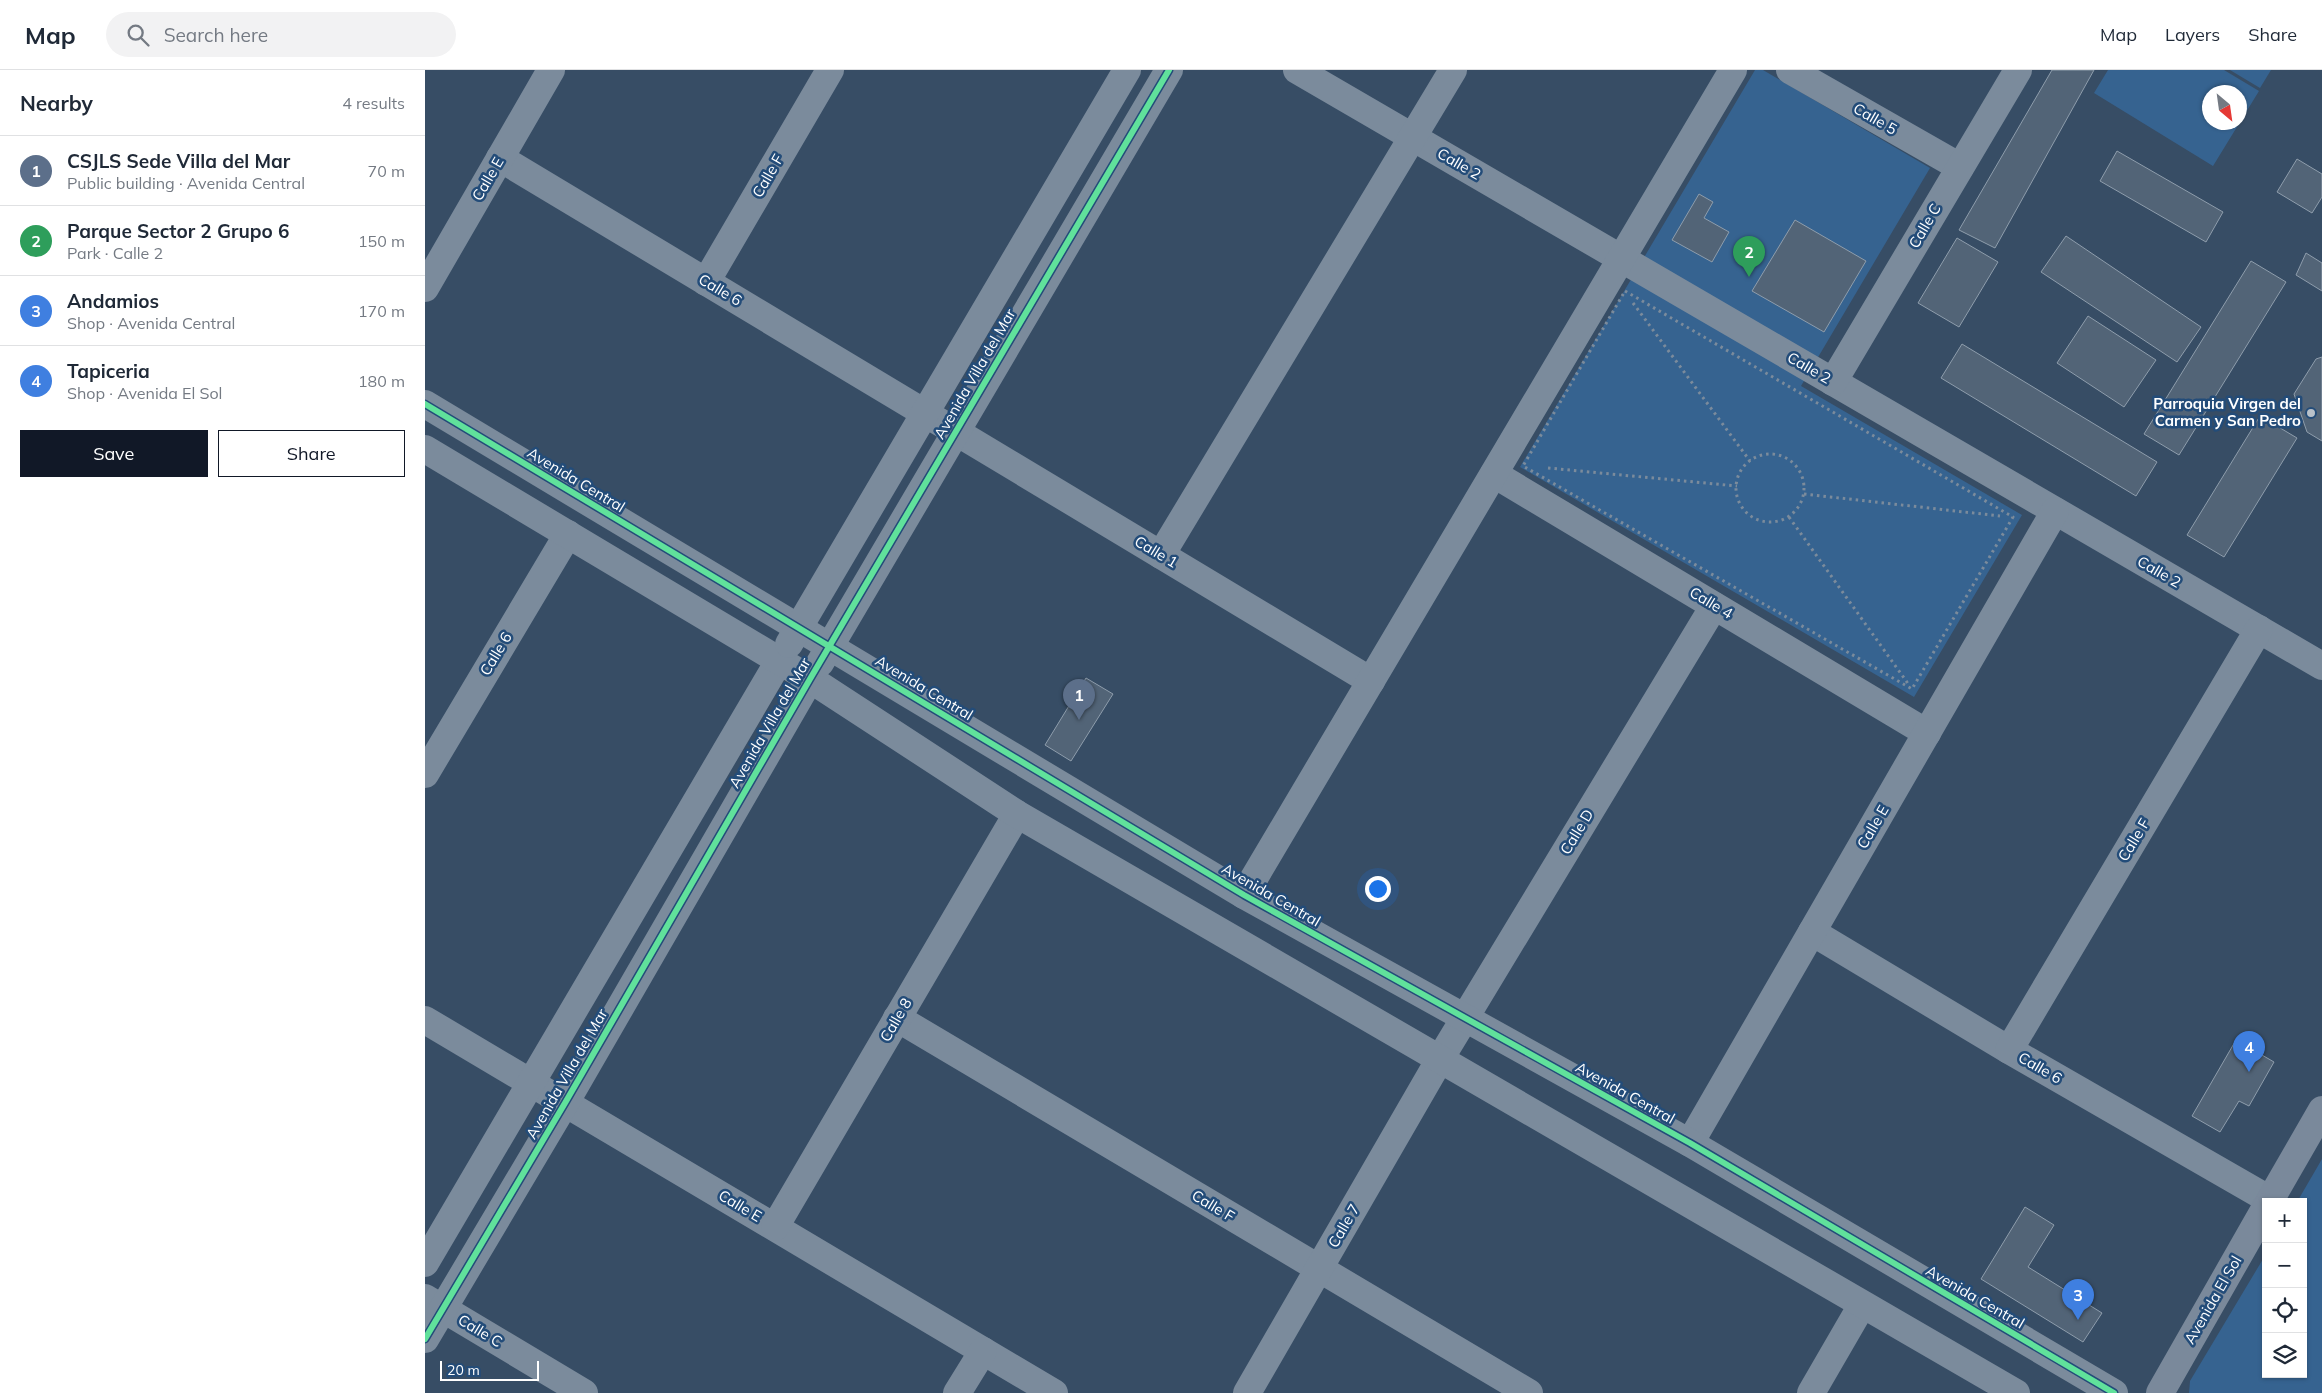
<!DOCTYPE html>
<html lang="en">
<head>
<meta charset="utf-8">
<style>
	body { margin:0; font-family:Mulish,sans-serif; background:#f2f2f3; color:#1f2937 }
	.controls { position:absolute; right:15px; bottom:15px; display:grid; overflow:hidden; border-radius:0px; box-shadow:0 1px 4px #0004 }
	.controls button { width:45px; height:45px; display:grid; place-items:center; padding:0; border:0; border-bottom:1px solid #e0e1e3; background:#fff; color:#1f2937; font:25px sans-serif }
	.compass { position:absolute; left:1777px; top:15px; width:45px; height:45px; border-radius:50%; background:#fff; box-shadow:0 1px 4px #0004; rotate:151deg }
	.scale { position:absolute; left:15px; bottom:12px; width:99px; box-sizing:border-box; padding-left:5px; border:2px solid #fff; border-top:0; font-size:14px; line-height:18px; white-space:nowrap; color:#fff; -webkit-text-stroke:4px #234c79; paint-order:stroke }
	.you { position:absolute; left:952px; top:818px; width:18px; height:18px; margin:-12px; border:4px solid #fff; border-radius:50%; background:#1a73e8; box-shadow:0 0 0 8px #1a73e833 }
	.badge { display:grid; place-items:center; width:32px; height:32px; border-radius:50%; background:#111827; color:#fff; font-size:16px; font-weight:700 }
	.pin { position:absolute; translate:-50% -41px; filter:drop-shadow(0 1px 2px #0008) }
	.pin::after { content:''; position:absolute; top:26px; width:18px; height:15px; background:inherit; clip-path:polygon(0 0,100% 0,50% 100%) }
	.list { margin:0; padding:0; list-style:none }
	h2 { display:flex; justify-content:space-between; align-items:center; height:65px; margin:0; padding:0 20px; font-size:21px }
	h2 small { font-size:16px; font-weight:400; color:#747a83 }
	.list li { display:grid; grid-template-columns:32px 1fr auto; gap:15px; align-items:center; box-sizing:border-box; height:70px; padding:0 20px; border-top:1px solid #e0e1e3 }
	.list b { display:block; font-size:19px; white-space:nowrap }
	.list p { margin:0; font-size:16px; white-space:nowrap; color:#747a83 }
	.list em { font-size:16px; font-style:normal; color:#747a83 }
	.actions { display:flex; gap:10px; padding:15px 20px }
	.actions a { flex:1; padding:11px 0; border:1px solid #111827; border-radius:0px; text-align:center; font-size:18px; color:#111827 }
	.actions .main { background:#111827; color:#fff }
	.icon { flex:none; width:28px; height:28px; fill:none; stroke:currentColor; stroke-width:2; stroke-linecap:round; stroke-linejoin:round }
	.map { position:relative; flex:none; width:1897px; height:1323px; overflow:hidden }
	header { display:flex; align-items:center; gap:30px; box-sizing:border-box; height:70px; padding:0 25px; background:#fff; border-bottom:1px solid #e0e1e3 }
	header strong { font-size:24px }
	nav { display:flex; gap:28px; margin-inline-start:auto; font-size:18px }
	.search { width:350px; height:45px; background:#f2f2f3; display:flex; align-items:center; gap:12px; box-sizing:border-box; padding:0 18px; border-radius:28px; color:#747a83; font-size:19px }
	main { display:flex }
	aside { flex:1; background:#fff }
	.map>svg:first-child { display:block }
</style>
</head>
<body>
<header>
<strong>Map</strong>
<div class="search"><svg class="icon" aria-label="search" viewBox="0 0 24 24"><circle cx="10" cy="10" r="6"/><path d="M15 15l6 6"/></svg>Search here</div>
<nav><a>Map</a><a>Layers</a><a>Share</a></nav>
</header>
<main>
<aside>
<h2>Nearby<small>4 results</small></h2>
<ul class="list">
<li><span class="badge" style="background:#5c6f8a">1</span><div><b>CSJLS Sede Villa del Mar</b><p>Public building · Avenida Central</p></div><em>70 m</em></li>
<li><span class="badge" style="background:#2e9e5b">2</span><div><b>Parque Sector 2 Grupo 6</b><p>Park · Calle 2</p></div><em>150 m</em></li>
<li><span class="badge" style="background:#3f7fe0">3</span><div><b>Andamios</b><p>Shop · Avenida Central</p></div><em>170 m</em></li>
<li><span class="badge" style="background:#3f7fe0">4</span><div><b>Tapiceria</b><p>Shop · Avenida El Sol</p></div><em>180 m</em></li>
</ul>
<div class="actions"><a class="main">Save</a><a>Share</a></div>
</aside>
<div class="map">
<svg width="1897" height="1323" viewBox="0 0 1897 1323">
	<rect width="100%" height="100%" fill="#374d65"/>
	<g fill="#366390" fill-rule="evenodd">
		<polygon points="1330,0 1338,0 1505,98 1376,316 1597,445 1489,627 1095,397"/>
		<path d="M 1683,0 L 1799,0 L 1834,21 L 1788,96 L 1669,23 ZM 1784,22 L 1814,22 L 1814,52 L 1784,52 Z"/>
		<polygon points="1805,0 1846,0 1835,18"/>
		<polygon points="1897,1089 1897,1323 1764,1323 1765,1311 1841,1184 1841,1304 1878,1304 1878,1132 1872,1132"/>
	</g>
	<g fill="#526477" stroke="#8e9dac">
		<polygon points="1627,0 1669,0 1570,178 1534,160"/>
		<polygon points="1692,81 1798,142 1781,172 1675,111"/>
		<polygon points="1872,89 1897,104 1897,127 1887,143 1852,122"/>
		<polygon points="1274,124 1288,132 1279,148 1304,162 1287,192 1247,170"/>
		<polygon points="1370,150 1441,191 1399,262 1327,221"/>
		<polygon points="1641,166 1776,257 1752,292 1616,202"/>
		<polygon points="1532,168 1573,192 1534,257 1493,233"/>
		<polygon points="1881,183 1897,193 1897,221 1871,205"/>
		<polygon points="1826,191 1861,212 1754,385 1719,364"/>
		<polygon points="1663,246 1731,290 1699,337 1632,293"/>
		<polygon points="1537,274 1732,392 1711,426 1516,308"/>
		<polygon points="1897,287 1897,371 1882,362 1869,324 1891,289"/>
		<polygon points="1835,346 1872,368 1799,487 1762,465"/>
		<polygon points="661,608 688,624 646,691 620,675"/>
		<polygon points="1811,970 1849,992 1824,1036 1814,1031 1795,1062 1767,1046"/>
		<polygon points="1600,1137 1629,1155 1603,1197 1677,1243 1658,1272 1556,1209"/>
	</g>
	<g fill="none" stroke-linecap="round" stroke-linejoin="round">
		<g stroke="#7b8b9c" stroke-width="3" stroke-dasharray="2.5 4" stroke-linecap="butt">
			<polygon points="1200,221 1588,447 1487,619 1098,396"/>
			<polyline points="1208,233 1325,391"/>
			<circle cx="1345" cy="418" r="34"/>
			<polyline points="1123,398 1312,416"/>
			<polyline points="1379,424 1575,446"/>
			<polyline points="1364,447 1484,615"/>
		</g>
		<g stroke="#7b8b9c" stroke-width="28">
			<polyline points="872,0 1897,596"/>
			<polyline points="1365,0 1535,97"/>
			<polyline points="75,88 946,611"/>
			<polyline points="281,212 405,0"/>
			<polyline points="0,218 126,0"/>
			<polyline points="1408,312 1593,0"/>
			<polyline points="1069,404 1502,663"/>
			<polyline points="736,485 1028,0"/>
			<polyline points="0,704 143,464"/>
			<polyline points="819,825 1308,0"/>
			<polyline points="1387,862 1584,980 1845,1130"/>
			<polyline points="472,948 1104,1323"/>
			<polyline points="0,950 629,1323"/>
			<polyline points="1584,980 1834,559"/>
			<polyline points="1265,1073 1630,441"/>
			<polyline points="350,1157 592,744"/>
			<polyline points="0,1193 354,591"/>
			<polyline points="0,1228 159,1323"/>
			<polyline points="0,1269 140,1033 385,609"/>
			<polyline points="532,1323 558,1281"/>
			<polyline points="822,1323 1015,989 1289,536"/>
			<polyline points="1386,1323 1437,1235"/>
		</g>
		<g stroke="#7b8b9c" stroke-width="28">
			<polyline points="0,334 819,825 1265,1073 1689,1323"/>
			<polyline points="0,379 385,609 592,744 1591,1323"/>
			<polyline points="364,574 702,0"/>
			<polyline points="395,593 744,0"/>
		</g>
		<g stroke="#7a899b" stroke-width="28">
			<polyline points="1844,1132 1897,1040"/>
			<polyline points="1735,1323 1841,1137"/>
		</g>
		<defs>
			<g id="cycleway">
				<polyline points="0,334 819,825 1265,1073 1689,1323"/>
				<polyline points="0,1269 140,1033 385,609 744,0"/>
			</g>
		</defs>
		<use href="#cycleway" stroke="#234c79" stroke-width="9"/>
		<use href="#cycleway" stroke="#60e19b" stroke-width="6"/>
	</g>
	<circle fill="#b9c1c9" stroke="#234c79" stroke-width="2" cx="1886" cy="343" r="5"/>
	<g text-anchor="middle" stroke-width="5" stroke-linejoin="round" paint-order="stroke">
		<g font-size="15" fill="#fff" stroke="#234c79">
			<text transform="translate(1450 49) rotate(30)" y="5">Calle 5</text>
			<text transform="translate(1034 94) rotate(30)" y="5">Calle 2</text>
			<text transform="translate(343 106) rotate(-60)" y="5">Calle F</text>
			<text transform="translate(63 109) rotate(-60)" y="5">Calle E</text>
			<text transform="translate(1500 156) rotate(-60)" y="5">Calle C</text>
			<text transform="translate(295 220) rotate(31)" y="5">Calle 6</text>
			<text transform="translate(1384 298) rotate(30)" y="5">Calle 2</text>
			<text transform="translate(550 304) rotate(-60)" y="5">Avenida Villa del Mar</text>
			<text transform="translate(151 410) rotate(31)" y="5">Avenida Central</text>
			<text transform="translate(731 482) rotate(31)" y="5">Calle 1</text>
			<text transform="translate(1734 502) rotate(30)" y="5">Calle 2</text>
			<text transform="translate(1286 533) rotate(31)" y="5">Calle 4</text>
			<text transform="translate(71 584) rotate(-59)" y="5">Calle 6</text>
			<text transform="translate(499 618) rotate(31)" y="5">Avenida Central</text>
			<text transform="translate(345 653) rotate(-60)" y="5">Avenida Villa del Mar</text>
			<text transform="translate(1448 757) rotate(-60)" y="5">Calle E</text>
			<text transform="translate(1152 762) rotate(-59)" y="5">Calle D</text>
			<text transform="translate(1709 770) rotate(-59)" y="5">Calle F</text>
			<text transform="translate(846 825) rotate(30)" y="5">Avenida Central</text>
			<text transform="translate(471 950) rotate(-60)" y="5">Calle 8</text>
			<text transform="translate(1615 998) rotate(30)" y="5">Calle 6</text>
			<text transform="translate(142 1004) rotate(-60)" y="5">Avenida Villa del Mar</text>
			<text transform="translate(1200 1023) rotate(29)" y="5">Avenida Central</text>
			<text transform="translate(315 1136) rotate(31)" y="5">Calle E</text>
			<text transform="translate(788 1136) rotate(31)" y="5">Calle F</text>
			<text transform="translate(919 1156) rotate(-60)" y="5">Calle 7</text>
			<text transform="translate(1550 1227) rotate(30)" y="5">Avenida Central</text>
			<text transform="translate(1788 1230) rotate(-60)" y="5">Avenida El Sol</text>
			<text transform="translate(55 1261) rotate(31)" y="5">Calle C</text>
		</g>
		<g font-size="15" font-weight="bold" fill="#fff" stroke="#234c79" text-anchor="end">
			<text x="1876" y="339">Parroquia Virgen del<tspan x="1876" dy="17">Carmen y San Pedro</tspan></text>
		</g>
	</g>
</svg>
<div class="controls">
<button>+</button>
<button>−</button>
<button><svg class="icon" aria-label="locate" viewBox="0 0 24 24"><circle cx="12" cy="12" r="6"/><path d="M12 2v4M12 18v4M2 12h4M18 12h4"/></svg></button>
<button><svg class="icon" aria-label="layers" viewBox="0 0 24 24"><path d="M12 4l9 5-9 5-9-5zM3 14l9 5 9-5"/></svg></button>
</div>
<svg class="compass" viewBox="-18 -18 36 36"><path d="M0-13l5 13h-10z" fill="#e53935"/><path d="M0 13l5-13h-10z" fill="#747a83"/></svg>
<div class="scale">20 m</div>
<div class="you"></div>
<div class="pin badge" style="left:654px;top:650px;background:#5c6f8a">1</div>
<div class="pin badge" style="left:1324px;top:207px;background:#2e9e5b">2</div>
<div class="pin badge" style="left:1653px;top:1250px;background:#3f7fe0">3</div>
<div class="pin badge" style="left:1824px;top:1002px;background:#3f7fe0">4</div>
</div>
</main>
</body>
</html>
